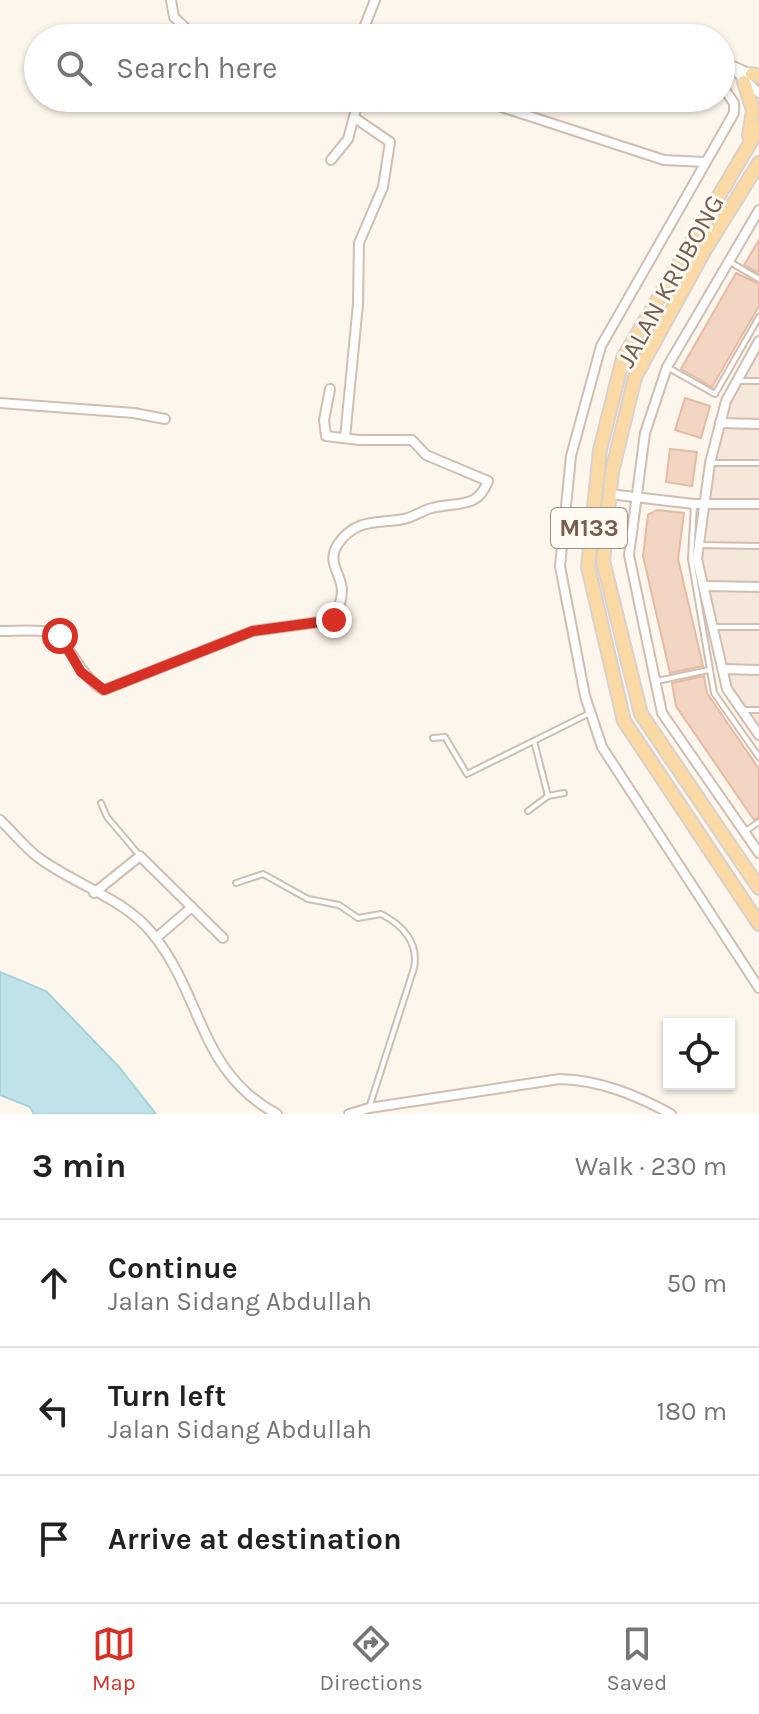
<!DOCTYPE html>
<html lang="en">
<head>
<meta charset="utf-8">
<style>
	body { margin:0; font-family:Karla,sans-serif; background:#f2f2f2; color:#222 }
	.controls { position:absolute; right:24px; bottom:24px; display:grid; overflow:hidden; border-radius:0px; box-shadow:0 2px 6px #0004 }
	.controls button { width:72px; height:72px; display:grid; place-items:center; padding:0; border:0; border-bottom:2px solid #e0e0e0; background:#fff; color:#222; font:40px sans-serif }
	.stop { position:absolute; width:24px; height:24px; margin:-18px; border:6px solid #d93025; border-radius:50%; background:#fff }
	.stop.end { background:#d93025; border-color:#fff; box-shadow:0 2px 8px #0008 }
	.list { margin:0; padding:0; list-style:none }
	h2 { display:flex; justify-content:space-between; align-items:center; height:104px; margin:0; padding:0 32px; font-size:34px }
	h2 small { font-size:26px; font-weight:400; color:#767676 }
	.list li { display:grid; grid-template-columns:52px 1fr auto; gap:24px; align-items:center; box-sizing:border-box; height:128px; padding:0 32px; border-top:2px solid #e0e0e0 }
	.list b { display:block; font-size:30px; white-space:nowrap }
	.list p { margin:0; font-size:26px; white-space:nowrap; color:#767676 }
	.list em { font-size:26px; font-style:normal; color:#767676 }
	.icon { flex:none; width:44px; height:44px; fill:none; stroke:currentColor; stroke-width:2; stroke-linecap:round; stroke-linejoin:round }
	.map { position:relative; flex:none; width:759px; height:1114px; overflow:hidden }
	.search { position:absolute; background:#fff; box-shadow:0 2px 6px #0004; left:24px; right:24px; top:24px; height:88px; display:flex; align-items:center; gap:20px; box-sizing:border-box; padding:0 28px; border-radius:44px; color:#767676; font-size:30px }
	.sheet { height:488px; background:#fff }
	nav { display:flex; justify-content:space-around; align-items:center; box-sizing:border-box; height:112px; border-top:2px solid #e0e0e0; background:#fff; font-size:22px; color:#767676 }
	nav a { display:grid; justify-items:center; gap:4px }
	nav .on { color:#d93025 }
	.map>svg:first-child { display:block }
</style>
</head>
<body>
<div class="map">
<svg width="759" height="1114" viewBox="0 0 759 1114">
	<rect width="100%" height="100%" fill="#fdf6ec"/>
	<polygon fill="#f5e8da" points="759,347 759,737 728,692 696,559 730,396"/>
	<polygon fill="#bfe3e8" stroke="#a5d3da" stroke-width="2" points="0,972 46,991 119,1067 156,1114 34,1114 30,1107 0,1095"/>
	<g fill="#f3d5c3" stroke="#e6bba3" stroke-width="2">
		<polygon points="759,240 759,273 744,265"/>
		<polygon points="736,273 759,284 759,306 712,387 681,369"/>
		<polygon points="685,398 710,406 701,438 675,430"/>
		<polygon points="670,449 697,452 692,486 666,482"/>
		<polygon points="657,510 684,513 678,559 703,666 670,673 643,556 648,515"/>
		<polygon points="704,676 707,693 759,769 759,817 754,820 676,706 672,683"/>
	</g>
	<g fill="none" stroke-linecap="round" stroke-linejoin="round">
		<defs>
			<g id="service">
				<polyline points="730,262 759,279"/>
				<polyline points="667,367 715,394 759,317"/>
				<polyline points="737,381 759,381"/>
				<polyline points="710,463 759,463"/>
				<polyline points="694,504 691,559 714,693 759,757"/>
				<polyline points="699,545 759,546"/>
				<polyline points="713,627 759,627"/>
				<polyline points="657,681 709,670"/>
				<polyline points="742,710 759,710"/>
				<polyline points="433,738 445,737 467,774 590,713"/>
				<polyline points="534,741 548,796"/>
				<polyline points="101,803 107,817 140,856"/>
				<polyline points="528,811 548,796 564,793"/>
				<polyline points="744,832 759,822"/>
				<path d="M 236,883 L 263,874 L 308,899 L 339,905 L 358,918 L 381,914 C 403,925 419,943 414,968 L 369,1108"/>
			</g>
			<g id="minor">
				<polyline points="171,0 174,17 196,38"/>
				<polyline points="360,38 375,0"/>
				<polyline points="728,64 759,93"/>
				<polyline points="721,67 728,64 756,76"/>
				<polyline points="721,84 734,103 734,113 601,346 571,456 560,566 585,696 602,747 759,988"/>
				<polyline points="474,98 664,160 705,162"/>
				<polyline points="331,160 348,139 359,98"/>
				<polyline points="759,210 667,367 645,433 629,555 662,713 759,853"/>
				<polyline points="759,341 726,401 710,463 697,559 727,689 759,735"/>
				<polyline points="0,403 134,413 165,419"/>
				<polyline points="720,423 759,424"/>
				<polyline points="345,438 358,304 359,243 383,187 390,142 355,118"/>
				<polyline points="609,494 694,504 759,504"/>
				<polyline points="704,586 759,587"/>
				<path d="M 0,631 C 16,631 35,629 51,632 C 65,635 82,680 104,690 L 253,631 L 334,620 C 338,610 342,601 342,590 C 341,573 326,562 338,544 C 356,518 377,524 404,519 C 414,517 423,510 432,508 C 458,501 477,510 488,481 L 426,455 L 412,440 L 359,440 L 326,436 L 324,420 L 330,389"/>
				<polyline points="723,669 759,670"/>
				<path d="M 0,820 C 13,832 25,848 39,858 C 74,884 123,898 151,932 C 203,994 198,1072 277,1114"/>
				<polyline points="94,893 140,856 223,938"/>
				<polyline points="156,938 192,907"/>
				<path d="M 349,1114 L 369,1108 L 560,1079 C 600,1080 636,1095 671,1114"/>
			</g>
			<g id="primary">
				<polyline points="752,74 759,76"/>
				<polyline points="744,82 753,110 749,136"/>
				<polyline points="759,128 623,358 600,450 588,567 624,721 759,924"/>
				<polyline points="759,163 706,248 635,377 612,472 603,561 641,714 759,888"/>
			</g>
		</defs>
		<use href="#service" stroke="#d1beb0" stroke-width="8"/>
		<use href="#minor" stroke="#d1beb0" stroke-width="12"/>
		<use href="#primary" stroke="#dad1cd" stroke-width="16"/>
		<use href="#service" stroke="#fff" stroke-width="4"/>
		<use href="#minor" stroke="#fff" stroke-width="8"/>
		<use href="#primary" stroke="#fbd9a5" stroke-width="12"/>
	</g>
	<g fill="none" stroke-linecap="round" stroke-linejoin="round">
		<polyline stroke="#d93025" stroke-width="10" points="60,636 81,672 104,690 253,631 334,620"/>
	</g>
	<g text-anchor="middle" stroke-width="6" stroke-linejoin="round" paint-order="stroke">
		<rect fill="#fffaf3" stroke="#a28b7f" stroke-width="2" x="551" y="508" width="76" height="40" rx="6"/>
		<g font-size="24" font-weight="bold" fill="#7a5c4d">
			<text x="589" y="536">M133</text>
		</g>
		<g font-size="26" fill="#7a5c4d" stroke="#fffaf3">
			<text transform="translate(670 281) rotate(-61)" y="9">JALAN KRUBONG</text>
		</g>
	</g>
</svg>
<div class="controls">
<button><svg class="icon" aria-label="locate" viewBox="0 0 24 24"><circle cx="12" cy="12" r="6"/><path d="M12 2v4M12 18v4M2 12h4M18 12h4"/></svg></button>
</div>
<div class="stop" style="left:60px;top:636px"></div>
<div class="stop end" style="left:334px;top:620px"></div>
<div class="search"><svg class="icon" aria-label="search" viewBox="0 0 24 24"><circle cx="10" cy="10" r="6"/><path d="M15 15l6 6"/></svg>Search here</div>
</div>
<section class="sheet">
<h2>3 min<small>Walk · 230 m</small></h2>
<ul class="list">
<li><svg class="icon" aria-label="ahead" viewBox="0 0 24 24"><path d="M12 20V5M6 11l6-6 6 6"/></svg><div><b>Continue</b><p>Jalan Sidang Abdullah</p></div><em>50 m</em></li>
<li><svg class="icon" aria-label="left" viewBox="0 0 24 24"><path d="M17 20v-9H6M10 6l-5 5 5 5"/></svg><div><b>Turn left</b><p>Jalan Sidang Abdullah</p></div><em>180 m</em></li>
<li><svg class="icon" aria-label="arrive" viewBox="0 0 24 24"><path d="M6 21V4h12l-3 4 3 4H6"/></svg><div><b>Arrive at destination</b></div></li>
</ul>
</section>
<nav>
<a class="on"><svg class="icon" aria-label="map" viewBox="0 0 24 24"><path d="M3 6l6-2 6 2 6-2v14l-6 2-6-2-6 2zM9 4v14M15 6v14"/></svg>Map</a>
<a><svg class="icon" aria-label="directions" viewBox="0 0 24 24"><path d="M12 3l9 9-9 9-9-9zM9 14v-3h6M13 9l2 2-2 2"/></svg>Directions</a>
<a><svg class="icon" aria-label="saved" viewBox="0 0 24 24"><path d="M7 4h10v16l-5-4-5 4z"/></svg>Saved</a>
</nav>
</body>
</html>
